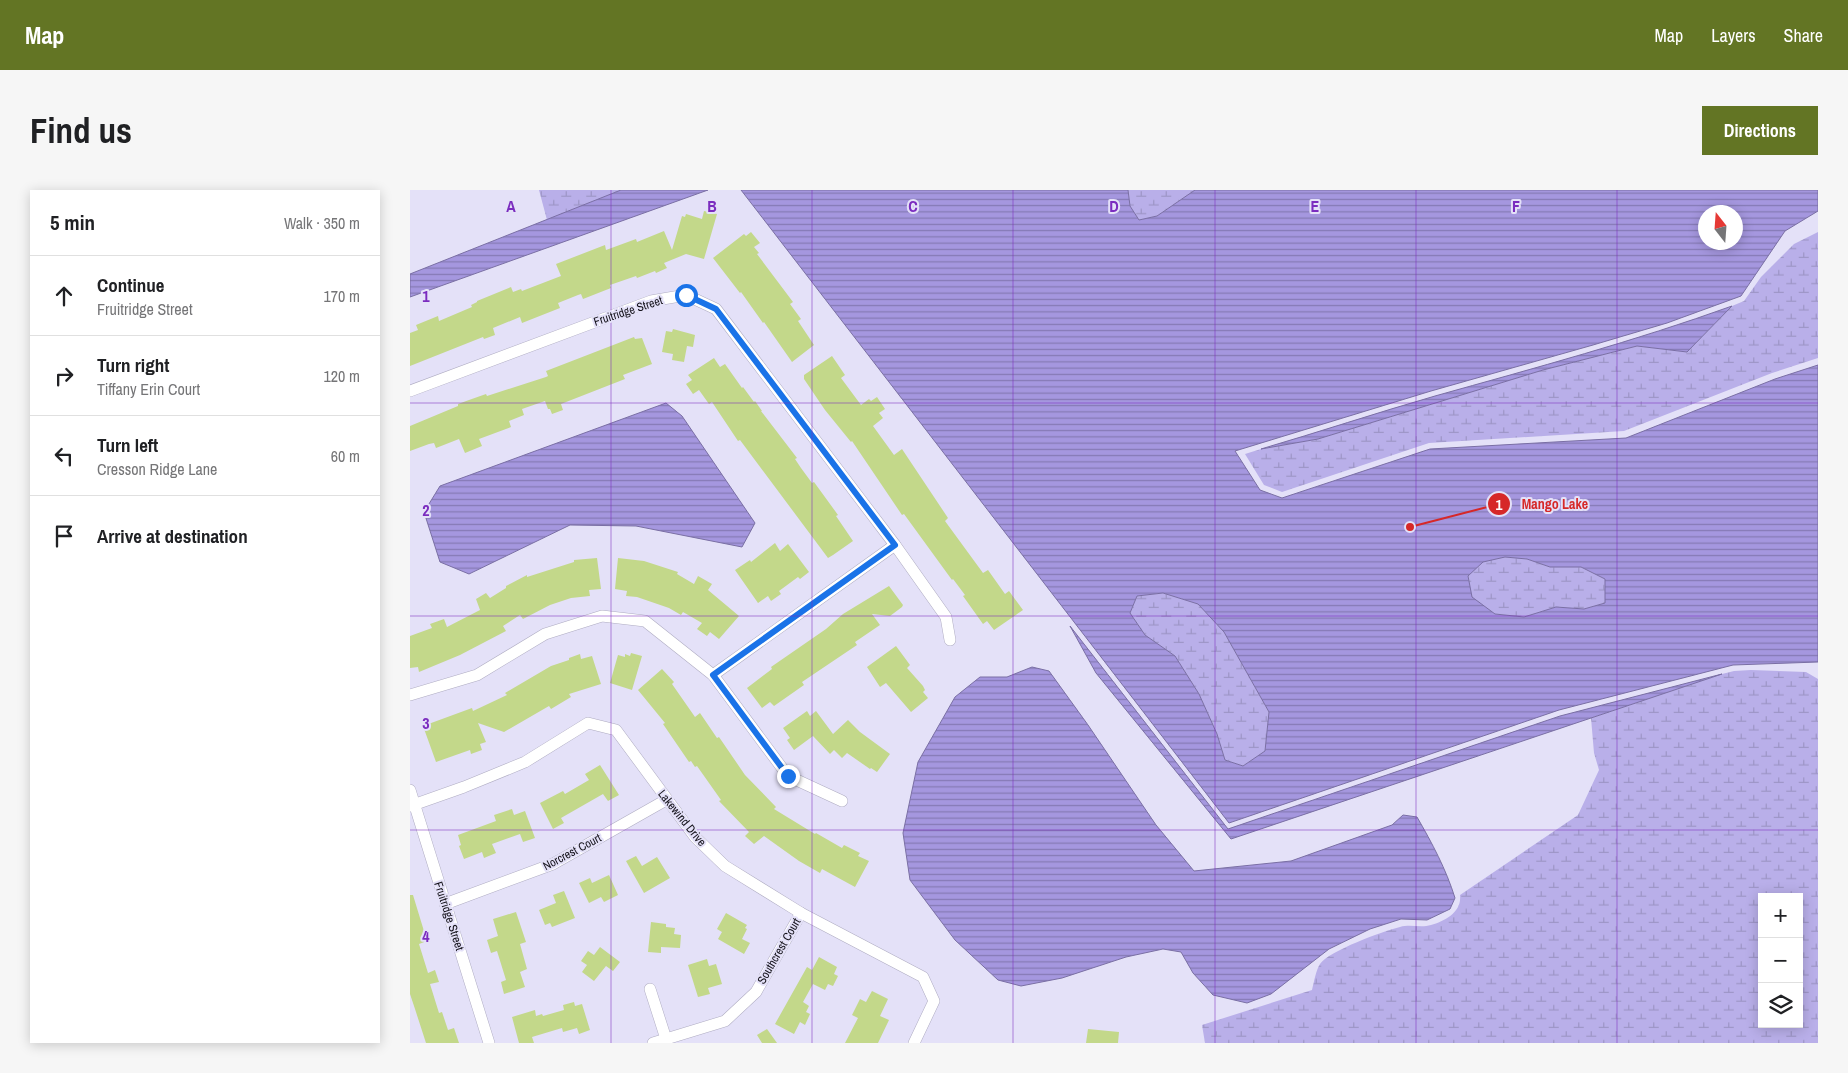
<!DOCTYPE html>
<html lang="en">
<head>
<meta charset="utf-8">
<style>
	body { margin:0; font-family:"Archivo Narrow",sans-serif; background:#f6f6f6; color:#202124 }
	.controls { position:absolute; right:15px; bottom:15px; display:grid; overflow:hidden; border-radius:0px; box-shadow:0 2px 12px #0003 }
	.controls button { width:45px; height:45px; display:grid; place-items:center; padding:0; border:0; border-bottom:1px solid #e0e0e0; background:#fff; color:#202124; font:25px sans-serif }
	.compass { position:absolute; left:1288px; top:15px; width:45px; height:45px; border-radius:50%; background:#fff; box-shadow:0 2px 12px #0003; rotate:343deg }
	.stop { position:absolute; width:15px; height:15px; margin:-11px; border:4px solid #1a73e8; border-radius:50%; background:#fff }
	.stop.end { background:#1a73e8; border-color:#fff; box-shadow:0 1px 5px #0008 }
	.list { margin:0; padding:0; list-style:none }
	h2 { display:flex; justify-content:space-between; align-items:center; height:65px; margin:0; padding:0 20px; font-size:21px }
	h2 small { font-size:16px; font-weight:400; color:#757577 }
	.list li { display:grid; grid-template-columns:32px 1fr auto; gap:15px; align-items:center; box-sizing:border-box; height:80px; padding:0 20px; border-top:1px solid #e0e0e0 }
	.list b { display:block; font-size:19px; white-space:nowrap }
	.list p { margin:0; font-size:16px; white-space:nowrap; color:#757577 }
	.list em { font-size:16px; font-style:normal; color:#757577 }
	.icon { flex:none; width:28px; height:28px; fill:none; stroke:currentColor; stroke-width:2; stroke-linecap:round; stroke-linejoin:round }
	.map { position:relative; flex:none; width:1408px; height:853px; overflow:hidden; border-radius:0px }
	header { display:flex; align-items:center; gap:30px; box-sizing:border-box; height:70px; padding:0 25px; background:#637524; color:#fff }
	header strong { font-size:24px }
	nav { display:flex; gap:28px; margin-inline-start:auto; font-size:18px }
	.intro { display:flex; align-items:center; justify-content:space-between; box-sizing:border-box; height:120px; padding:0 30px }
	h1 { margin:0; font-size:35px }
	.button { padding:12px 22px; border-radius:0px; background:#637524; color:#fff; font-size:18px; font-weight:700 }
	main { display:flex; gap:30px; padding:0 30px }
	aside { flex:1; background:#fff; border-radius:0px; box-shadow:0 2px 12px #0003 }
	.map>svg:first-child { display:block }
</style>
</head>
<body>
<header>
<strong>Map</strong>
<nav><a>Map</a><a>Layers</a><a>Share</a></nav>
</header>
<div class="intro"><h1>Find us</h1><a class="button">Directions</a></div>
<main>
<aside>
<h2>5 min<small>Walk · 350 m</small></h2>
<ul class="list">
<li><svg class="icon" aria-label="ahead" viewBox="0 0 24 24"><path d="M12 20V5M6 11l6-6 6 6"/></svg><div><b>Continue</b><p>Fruitridge Street</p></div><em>170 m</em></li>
<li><svg class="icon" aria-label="right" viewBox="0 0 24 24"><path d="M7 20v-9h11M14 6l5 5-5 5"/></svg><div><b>Turn right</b><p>Tiffany Erin Court</p></div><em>120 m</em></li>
<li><svg class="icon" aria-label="left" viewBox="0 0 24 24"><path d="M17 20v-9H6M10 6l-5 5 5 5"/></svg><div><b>Turn left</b><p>Cresson Ridge Lane</p></div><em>60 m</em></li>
<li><svg class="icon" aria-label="arrive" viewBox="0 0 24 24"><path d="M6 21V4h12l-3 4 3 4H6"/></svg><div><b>Arrive at destination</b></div></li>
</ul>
</aside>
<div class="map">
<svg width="1408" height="853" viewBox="0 0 1408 853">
	<defs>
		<pattern id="wetland-marsh" width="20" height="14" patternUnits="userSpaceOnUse" patternTransform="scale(1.25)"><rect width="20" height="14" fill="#b9afe9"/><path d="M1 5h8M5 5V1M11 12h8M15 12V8" fill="none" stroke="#9e96c7"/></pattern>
		<pattern id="water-rules" width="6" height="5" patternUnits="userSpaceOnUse" patternTransform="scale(1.25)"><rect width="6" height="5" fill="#a597df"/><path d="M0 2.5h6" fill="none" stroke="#857ab4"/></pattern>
	</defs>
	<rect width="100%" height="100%" fill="#e4e1f8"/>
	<g fill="url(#wetland-marsh)" fill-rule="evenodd">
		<polygon points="129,0 211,0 137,30"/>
		<polygon points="718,0 785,0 747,26 729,30 720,16"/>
		<polygon points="1408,42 1408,168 1362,183 1214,241 1019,253 872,302 854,295 835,264 851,259 908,249 1133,180 1227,156 1277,162 1322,116 1334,111 1351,87 1384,54"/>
		<polygon points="1096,366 1117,369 1140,377 1171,377 1195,389 1195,413 1174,419 1146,417 1114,427 1085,424 1061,407 1058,385 1073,372"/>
		<polygon points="753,403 788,414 814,442 859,522 855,561 833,576 815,570 807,544 789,504 765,466 735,445 720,423 727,406"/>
		<path d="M 1341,480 L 1396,482 L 1408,489 L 1408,853 L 795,853 L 792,835 L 902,800 C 904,792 906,780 910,774 C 919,761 973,741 990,737 C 1000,734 1011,738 1021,735 C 1035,731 1052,722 1050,705 L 1168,625 L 1189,580 L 1184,563 L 1181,528 L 1312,484 L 1324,481 ZM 1352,707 L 1389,707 L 1389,834 L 1352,834 Z"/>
	</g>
	<g fill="url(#water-rules)" stroke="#7a6fa4" fill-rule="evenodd">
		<polygon points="211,0 298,0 0,107 0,84"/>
		<path d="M 331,0 L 718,0 L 720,16 L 729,30 L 747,26 L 785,0 L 1408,0 L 1408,21 L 1375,41 L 1331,106 L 1257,133 L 1183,155 L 1021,201 L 825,261 L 850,300 L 872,308 L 1020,259 L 1216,248 L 1365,189 L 1408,175 L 1408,472 L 1323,475 L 1149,520 L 819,633 ZM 1296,22 L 1326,22 L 1326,52 L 1296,52 ZM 1095,367 L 1117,369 L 1140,377 L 1171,377 L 1195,389 L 1195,413 L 1174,419 L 1146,417 L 1114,427 L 1085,424 L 1062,407 L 1058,386 L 1073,372 ZM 753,403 L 788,414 L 814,442 L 859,522 L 855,561 L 833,576 L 815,570 L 807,544 L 789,504 L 765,466 L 735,445 L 720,423 L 727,406 Z"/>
		<path d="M 1322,116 L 1277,162 L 1227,156 L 1133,180 L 908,249 L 851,259 C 909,242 966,223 1025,206 C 1125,178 1225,151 1322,116 Z"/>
		<polygon points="256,213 272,226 345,333 332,357 226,336 160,335 59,384 30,372 14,322 30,296"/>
		<polygon points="660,436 818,639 1150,526 1312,484 821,649 686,483"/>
		<path d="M 622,477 L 639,481 L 678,535 L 746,635 L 784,681 L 881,671 L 982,635 L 993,625 L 1007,627 C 1022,653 1036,679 1045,708 L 1040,719 L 1017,730 L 991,729 L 960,739 L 919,759 L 861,804 L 837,813 L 803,805 L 783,783 L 771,762 L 753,759 L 716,767 L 652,788 L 611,796 L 588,790 L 545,750 L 500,690 L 493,643 L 508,572 L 545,507 L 570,487 L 597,487 Z"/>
	</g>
	<g fill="#c3d88a">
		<polygon points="294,21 307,24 294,69 276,64 254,73 257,78 246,83 245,81 227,88 226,86 200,95 201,98 173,109 171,104 168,105 148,113 150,118 112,133 110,127 83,138 85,145 74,149 73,147 0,176 0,143 8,140 6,135 28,126 29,131 62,117 61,115 67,112 67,111 101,97 103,102 111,99 112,101 151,86 146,74 195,55 196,60 226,49 227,52 254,41 262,60 272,26 275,27 276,24 292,29"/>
		<polygon points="341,42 350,53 344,57 349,63 347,64 383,112 380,114 391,129 388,131 404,155 382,172 354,132 353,133 331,102 330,103 303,68 334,44 336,46"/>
		<polygon points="263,139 285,145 283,157 277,156 274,172 262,170 263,164 252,162 256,141 262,142"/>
		<polygon points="224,147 225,149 232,148 242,174 213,185 215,189 151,214 153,220 142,224 140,219 138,219 135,211 112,219 114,225 99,231 101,237 69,249 72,256 55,263 49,249 26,258 24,253 19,254 0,261 0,236 48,216 48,214 59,210 76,204 77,206 136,187 138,186 136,181"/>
		<polygon points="422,166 435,185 431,188 451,215 459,209 461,211 467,207 475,219 469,223 473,228 463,236 484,265 492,259 538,328 535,331 573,383 578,380 595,404 599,401 613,420 584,440 577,431 573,434 553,406 555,405 543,389 542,390 494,324 492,325 442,251 441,252 415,220 394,189 394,185"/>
		<polygon points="304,168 310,177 315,174 332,198 333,197 344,212 345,211 352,221 351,221 387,268 385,269 391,278 402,293 404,292 428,325 426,326 443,351 423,365 418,368 330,250 328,251 302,212 299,214 289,200 283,204 276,194 282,190 278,185"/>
		<polygon points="365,353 370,361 378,354 399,382 390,389 388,387 369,401 371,404 361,411 358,406 348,413 325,380 340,370 341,372"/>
		<polygon points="187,368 191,399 179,400 180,406 161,408 140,415 113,429 110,425 93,436 96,441 50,465 9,482 8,477 0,478 0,446 22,438 20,434 34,429 37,437 70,420 66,409 76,403 80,408 96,398 96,396 117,385 117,387 164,372 164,370"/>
		<polygon points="208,368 234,371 268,382 267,384 284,394 288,386 302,394 298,400 329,426 309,449 300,442 297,446 287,439 292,433 273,422 271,425 259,418 227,407 216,406 217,401 205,399"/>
		<polygon points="479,396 493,415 492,417 480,426 462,424 470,435 445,452 447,455 392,492 394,495 364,516 360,512 352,518 337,498 362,479 361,477 416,439 433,424"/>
		<polygon points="486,456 500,475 497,478 513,496 515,500 513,502 518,508 501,522 476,493 470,497 457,477"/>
		<polygon points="221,463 232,466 222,500 200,493 208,465 215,467 215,464 220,466"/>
		<polygon points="170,464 171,469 182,466 191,494 159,504 161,507 141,519 139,516 94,542 68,533 76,552 70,554 72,560 61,564 60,560 26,572 13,536 62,518 63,521 97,505 95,503 141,476 159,470 159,468"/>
		<polygon points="252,479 264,492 262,494 285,527 290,523 307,548 309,547 335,585 366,617 364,619 405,644 406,643 432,658 434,655 450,663 448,666 459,671 445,697 412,679 410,683 389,671 354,646 344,654 335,646 339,642 309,611 311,610 287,576 285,577 281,571 279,572 253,534 255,533 228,500"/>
		<polygon points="397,521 400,526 406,521 423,544 438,530 450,542 480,564 467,582 461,578 460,579 437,563 432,568 424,560 420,564 403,546 384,560 377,550 380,548 373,538"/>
		<polygon points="190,575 209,605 198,611 193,604 151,628 154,633 143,639 130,613 153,601 155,604 179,590 175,584"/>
		<polygon points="102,619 104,625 115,621 125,648 113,652 110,644 82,654 86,663 74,668 72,662 54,669 49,656 51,655 48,645 86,631 84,625"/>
		<polygon points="226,666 232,676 247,667 260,688 234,703 216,671"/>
		<polygon points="199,685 208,705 194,712 191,707 179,713 169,693 180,688 182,693"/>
		<polygon points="154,701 165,728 142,737 140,733 135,735 129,720 146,713 143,705"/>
		<polygon points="0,705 3,705 17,751 9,754 18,783 25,780 29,792 20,794 29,823 32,822 38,840 44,838 49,853 16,853 5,819 0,804"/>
		<polygon points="106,722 116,752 110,754 117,779 110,782 115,797 94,804 91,792 96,790 87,761 81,763 77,750 88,746 83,729"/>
		<polygon points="316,723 337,735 335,738 337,739 332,749 340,753 334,764 308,749 312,742 307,739"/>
		<polygon points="241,732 256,734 256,737 265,738 264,744 271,745 270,758 251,757 251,763 238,762"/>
		<polygon points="190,757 210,772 203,781 196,776 184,791 172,782 177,775 171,771 178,761 184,765"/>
		<polygon points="409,767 427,777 424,784 428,786 423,796 418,794 415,800 403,794 393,812 399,816 396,822 400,824 395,835 390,832 384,844 365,834 397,777 402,780"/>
		<polygon points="297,769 299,776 306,774 312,794 298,798 300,804 288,807 278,775"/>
		<polygon points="462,801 478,809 470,826 479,830 468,853 435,853 448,828 442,825 450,809 456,812"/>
		<polygon points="164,812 165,816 172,814 180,840 169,844 167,838 153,842 152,838 122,847 124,853 109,853 102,827 125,820 126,826 132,824 133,826 154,820 153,815"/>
		<polygon points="357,839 367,853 352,853 347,845"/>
		<polygon points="678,839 709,842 708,853 676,853"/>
	</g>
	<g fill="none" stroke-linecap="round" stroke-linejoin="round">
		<defs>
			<g id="street">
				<polyline points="0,201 241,111 276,105 306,119 485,355 536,427 540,450"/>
				<polyline points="303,485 485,355"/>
				<polyline points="0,505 67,485 135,444 192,426 235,431 303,485 378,586 432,611"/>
				<polyline points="0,600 79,853"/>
				<polyline points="0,616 54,597 115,572 178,533 206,540 285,647 315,676 391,723 513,787 524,811 504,853"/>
				<polyline points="35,714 143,674 256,610"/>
				<polyline points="240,799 256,849"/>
				<polyline points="243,853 315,831 346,802 391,723"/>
			</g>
		</defs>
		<use href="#street" stroke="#afacc2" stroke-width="12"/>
		<use href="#street" stroke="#fff" stroke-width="11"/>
	</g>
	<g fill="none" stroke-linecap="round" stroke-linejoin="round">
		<polyline stroke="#1a73e8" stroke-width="6" points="276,105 306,119 485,355 303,485 378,586"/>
	</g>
	<path fill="none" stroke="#7b2cbf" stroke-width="1" stroke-opacity="0.55" d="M 201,0 L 201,853M 402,0 L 402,853M 603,0 L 603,853M 805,0 L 805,853M 1006,0 L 1006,853M 1207,0 L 1207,853M 0,213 L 1408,213M 0,426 L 1408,426M 0,640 L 1408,640"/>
	<g text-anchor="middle" stroke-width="4" stroke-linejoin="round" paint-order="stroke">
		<g font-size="12" fill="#15131b" stroke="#e4e1f8">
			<text transform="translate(218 121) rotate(-18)" y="4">Fruitridge Street</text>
			<text transform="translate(272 628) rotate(51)" y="4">Lakewind Drive</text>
			<text transform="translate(162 662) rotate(-28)" y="4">Norcrest Court</text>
			<text transform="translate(39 726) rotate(72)" y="4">Fruitridge Street</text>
			<text transform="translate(369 761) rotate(-60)" y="4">Southcrest Court</text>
		</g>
	</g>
	<g font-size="16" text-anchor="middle" font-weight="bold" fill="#7b2cbf" stroke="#e4e1f8" stroke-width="4" stroke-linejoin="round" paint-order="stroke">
		<text x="101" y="22">A</text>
		<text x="302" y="22">B</text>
		<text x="503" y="22">C</text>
		<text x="704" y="22">D</text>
		<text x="905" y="22">E</text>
		<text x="1106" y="22">F</text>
		<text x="16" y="112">1</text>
		<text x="16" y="326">2</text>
		<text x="16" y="539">3</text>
		<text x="16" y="752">4</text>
	</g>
	<path fill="none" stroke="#d62828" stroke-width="2" d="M1000 337L1089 314"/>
	<g fill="#d62828" stroke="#e4e1f8" stroke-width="2">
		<circle cx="1000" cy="337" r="5"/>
		<circle cx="1089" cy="314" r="12"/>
	</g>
	<g font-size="15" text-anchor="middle" font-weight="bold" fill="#fff">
		<text x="1089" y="320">1</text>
	</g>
	<g font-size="14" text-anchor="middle" font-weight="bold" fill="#d62828" stroke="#e4e1f8" stroke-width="4" stroke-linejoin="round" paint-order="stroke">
		<text x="1145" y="319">Mango Lake</text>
	</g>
</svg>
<div class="controls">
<button>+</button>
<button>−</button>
<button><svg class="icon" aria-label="layers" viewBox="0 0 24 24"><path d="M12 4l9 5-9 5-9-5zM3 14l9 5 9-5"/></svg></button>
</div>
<svg class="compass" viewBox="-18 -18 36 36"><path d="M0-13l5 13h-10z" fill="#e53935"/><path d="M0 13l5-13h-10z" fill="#757577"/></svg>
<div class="stop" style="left:276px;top:105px"></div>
<div class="stop end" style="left:378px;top:586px"></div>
</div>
</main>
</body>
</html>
